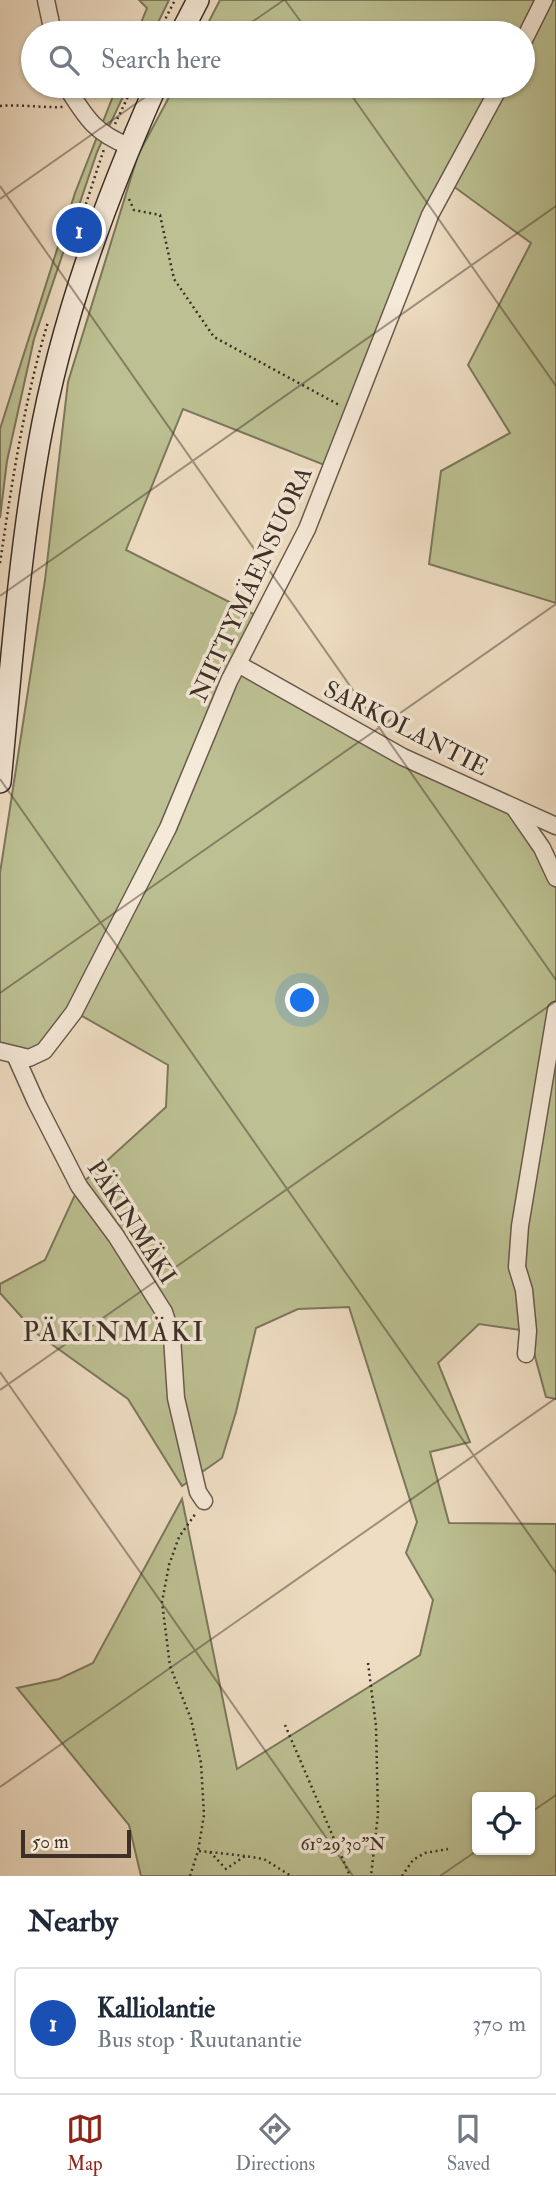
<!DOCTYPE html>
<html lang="en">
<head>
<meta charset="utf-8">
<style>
	body { margin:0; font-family:"IM FELL Double Pica",serif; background:#f6f6f7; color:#1f2937 }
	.controls { position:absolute; right:21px; bottom:21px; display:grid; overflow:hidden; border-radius:7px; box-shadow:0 2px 5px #0004 }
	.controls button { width:63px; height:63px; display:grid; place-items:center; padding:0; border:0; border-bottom:2px solid #e0e1e3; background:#fff; color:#1f2937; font:35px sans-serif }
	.scale { position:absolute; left:21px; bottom:18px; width:110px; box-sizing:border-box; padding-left:7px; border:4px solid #3c3026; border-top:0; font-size:19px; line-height:24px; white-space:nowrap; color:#3c3026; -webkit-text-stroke:5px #f5e9d8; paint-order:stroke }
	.you { position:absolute; left:303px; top:1001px; width:24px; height:24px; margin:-18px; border:5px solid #fff; border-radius:50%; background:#1a73e8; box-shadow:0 0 0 10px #1a73e833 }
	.badge { display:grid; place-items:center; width:46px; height:46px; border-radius:50%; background:#8f2418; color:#fff; font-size:23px; font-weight:700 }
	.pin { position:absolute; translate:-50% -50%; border:4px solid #fff; box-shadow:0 2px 7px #0006 }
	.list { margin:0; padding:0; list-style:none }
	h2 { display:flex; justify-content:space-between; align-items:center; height:91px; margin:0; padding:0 28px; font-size:30px }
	h2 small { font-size:23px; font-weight:400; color:#747a83 }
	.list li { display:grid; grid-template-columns:46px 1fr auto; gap:21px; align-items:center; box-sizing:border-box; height:112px; margin:0 14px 14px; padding:0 14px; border:2px solid #e0e1e3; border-radius:7px }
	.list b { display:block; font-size:26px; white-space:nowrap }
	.list p { margin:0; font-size:23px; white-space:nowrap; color:#747a83 }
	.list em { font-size:23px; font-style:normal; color:#747a83 }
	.icon { flex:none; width:38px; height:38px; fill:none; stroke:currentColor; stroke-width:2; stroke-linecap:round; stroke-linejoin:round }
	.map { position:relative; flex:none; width:556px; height:1876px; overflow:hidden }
	.search { position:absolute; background:#fff; box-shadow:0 2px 5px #0004; left:21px; right:21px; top:21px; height:77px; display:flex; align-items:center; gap:18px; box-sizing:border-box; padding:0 24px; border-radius:38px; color:#747a83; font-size:26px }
	.sheet { height:217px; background:#fff }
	nav { display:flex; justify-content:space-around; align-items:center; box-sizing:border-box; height:98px; border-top:2px solid #e0e1e3; background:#fff; font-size:19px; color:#747a83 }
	nav a { display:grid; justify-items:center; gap:4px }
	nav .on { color:#8f2418 }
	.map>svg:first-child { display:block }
</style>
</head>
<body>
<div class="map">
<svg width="556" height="1876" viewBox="0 0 556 1876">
	<rect width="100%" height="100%" fill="#efddc3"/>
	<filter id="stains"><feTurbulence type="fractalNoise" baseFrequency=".00286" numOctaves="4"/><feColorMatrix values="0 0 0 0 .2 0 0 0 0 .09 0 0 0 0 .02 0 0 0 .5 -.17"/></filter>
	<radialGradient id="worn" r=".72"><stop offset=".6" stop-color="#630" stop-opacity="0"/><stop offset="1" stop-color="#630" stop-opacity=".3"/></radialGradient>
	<g fill="#bcc092" stroke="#7c785c" stroke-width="2" fill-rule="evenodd">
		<polygon points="139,0 169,0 153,33 137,33 147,8"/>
		<path d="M 220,0 L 556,0 L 556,603 L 429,564 L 441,471 L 510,433 L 468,365 L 531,243 L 449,183 L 332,468 L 183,409 L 126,550 L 261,618 L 238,664 L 514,807 L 556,878 L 556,1399 L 546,1397 L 528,1331 L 479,1324 L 438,1363 L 470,1442 L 430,1452 L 449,1523 L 556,1524 L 556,1876 L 141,1876 L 129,1825 L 17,1688 L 59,1679 L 93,1663 L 182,1499 L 237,1769 L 420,1655 L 433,1600 L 406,1553 L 417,1522 L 349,1307 L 298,1309 L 256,1328 L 236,1412 L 222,1458 L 182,1486 L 128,1399 L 36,1333 L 0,1293 L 0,1284 L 45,1260 L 79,1186 L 166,1107 L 168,1065 L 75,1012 L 44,1051 L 15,1055 L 0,1042 L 0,873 L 45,580 L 68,382 L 138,155 L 175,86 L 523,86 L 523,33 L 203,33 ZM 477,1797 L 530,1797 L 530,1850 L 477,1850 Z"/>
		<polygon points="117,86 128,86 97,152 34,339 7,461 0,518 0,429 75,193"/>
	</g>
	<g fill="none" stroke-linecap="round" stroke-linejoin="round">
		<defs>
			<g id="street">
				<polyline points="46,0 53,33"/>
				<polyline points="523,42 544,0"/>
				<path d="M 66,86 C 85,116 94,133 129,146"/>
				<polyline points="238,664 403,757 556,826"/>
				<polyline points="515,809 542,848 556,878"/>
				<polyline points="0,1051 29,1058 44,1051 74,1012 168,828 229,681 307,529 430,215 500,86"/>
				<polyline points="15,1055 36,1102 79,1186 116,1236 164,1312 172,1337 176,1398 198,1492 204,1501"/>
				<polyline points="526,1354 528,1331 524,1290 517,1267 520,1226 556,1010"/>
			</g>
			<g id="secondary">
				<polyline points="181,33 198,0"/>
				<path d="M 0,782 C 11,670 19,556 39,444 C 61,320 105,201 156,86"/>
			</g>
		</defs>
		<use href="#street" stroke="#695b4d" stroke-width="19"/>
		<use href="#secondary" stroke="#3c3026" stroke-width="24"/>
		<g stroke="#3c3026" stroke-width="2.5" stroke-dasharray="2 3.5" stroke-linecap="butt">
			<polyline points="158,33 175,0"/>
			<path d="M 0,106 C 21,104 42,108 63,107"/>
			<polyline points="115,124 133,86"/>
			<polyline points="129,199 134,210 160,215 174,279 214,337 341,406"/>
			<polyline points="72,246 104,149"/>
			<path d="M 0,563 C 12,482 24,401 48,322"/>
			<polyline points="368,1663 376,1726 378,1814 371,1876"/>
			<polyline points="285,1725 350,1876"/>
			<polyline points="199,1851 210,1852 226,1869 245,1856 264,1859 291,1876"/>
			<polyline points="210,1852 245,1856"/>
			<polyline points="190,1876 198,1851 204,1815 201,1763 191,1719 170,1666 162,1602 169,1565 179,1537 196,1513"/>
			<polyline points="402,1876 413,1860 425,1853 448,1849"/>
		</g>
		<use href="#street" stroke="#f5e9d8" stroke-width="16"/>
		<use href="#secondary" stroke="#f5e9d8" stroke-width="21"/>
	</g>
	<path fill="none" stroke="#3c3026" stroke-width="2" stroke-opacity="0.45" d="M 285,0 L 309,33M 236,33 L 284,0M 345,86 L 556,386M 0,186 L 556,980M 0,199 L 161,86M 0,596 L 556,206M 0,779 L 556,1573M 0,993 L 556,604M 0,1372 L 353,1876M 0,1390 L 556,1001M 0,1787 L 556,1398M 530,1813 L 556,1795M 440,1876 L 478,1850"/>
	<g text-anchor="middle" stroke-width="7" stroke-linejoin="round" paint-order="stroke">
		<g font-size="24" fill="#3c3026" stroke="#f5e9d8">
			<text transform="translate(251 584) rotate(-65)" y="8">NIITTYMÄENSUORA</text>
			<text transform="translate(406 728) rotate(27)" y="8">SARKOLANTIE</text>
			<text transform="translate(132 1222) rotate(57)" y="8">PÄKINMÄKI</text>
		</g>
		<g font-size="28" letter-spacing="2" fill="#3c3026" stroke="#f5e9d8">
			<text x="114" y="1341">PÄKINMÄKI</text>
		</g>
	</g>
	<g font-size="18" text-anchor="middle" fill="#3c3026" stroke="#f5e9d8" stroke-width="7" stroke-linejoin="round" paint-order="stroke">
		<text x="343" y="1850">61°29'30"N</text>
	</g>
	<rect width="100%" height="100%" filter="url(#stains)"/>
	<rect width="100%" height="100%" fill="url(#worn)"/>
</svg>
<div class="controls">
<button><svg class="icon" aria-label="locate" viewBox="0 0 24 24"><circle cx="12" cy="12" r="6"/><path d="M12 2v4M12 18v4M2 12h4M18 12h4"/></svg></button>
</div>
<div class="scale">50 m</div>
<div class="you"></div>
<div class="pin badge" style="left:79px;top:230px;background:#1a4fb4">1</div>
<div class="search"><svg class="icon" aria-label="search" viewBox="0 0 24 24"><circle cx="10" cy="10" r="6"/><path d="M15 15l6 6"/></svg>Search here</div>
</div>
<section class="sheet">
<h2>Nearby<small></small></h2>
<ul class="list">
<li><span class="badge" style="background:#1a4fb4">1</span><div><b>Kalliolantie</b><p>Bus stop · Ruutanantie</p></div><em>370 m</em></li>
</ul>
</section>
<nav>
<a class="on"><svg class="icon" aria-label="map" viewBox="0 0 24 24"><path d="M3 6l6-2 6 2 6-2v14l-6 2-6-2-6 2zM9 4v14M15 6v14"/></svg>Map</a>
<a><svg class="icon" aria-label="directions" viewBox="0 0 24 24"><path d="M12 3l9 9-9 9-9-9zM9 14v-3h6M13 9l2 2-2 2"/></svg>Directions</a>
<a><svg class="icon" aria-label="saved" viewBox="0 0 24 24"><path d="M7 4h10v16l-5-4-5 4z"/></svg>Saved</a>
</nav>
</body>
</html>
